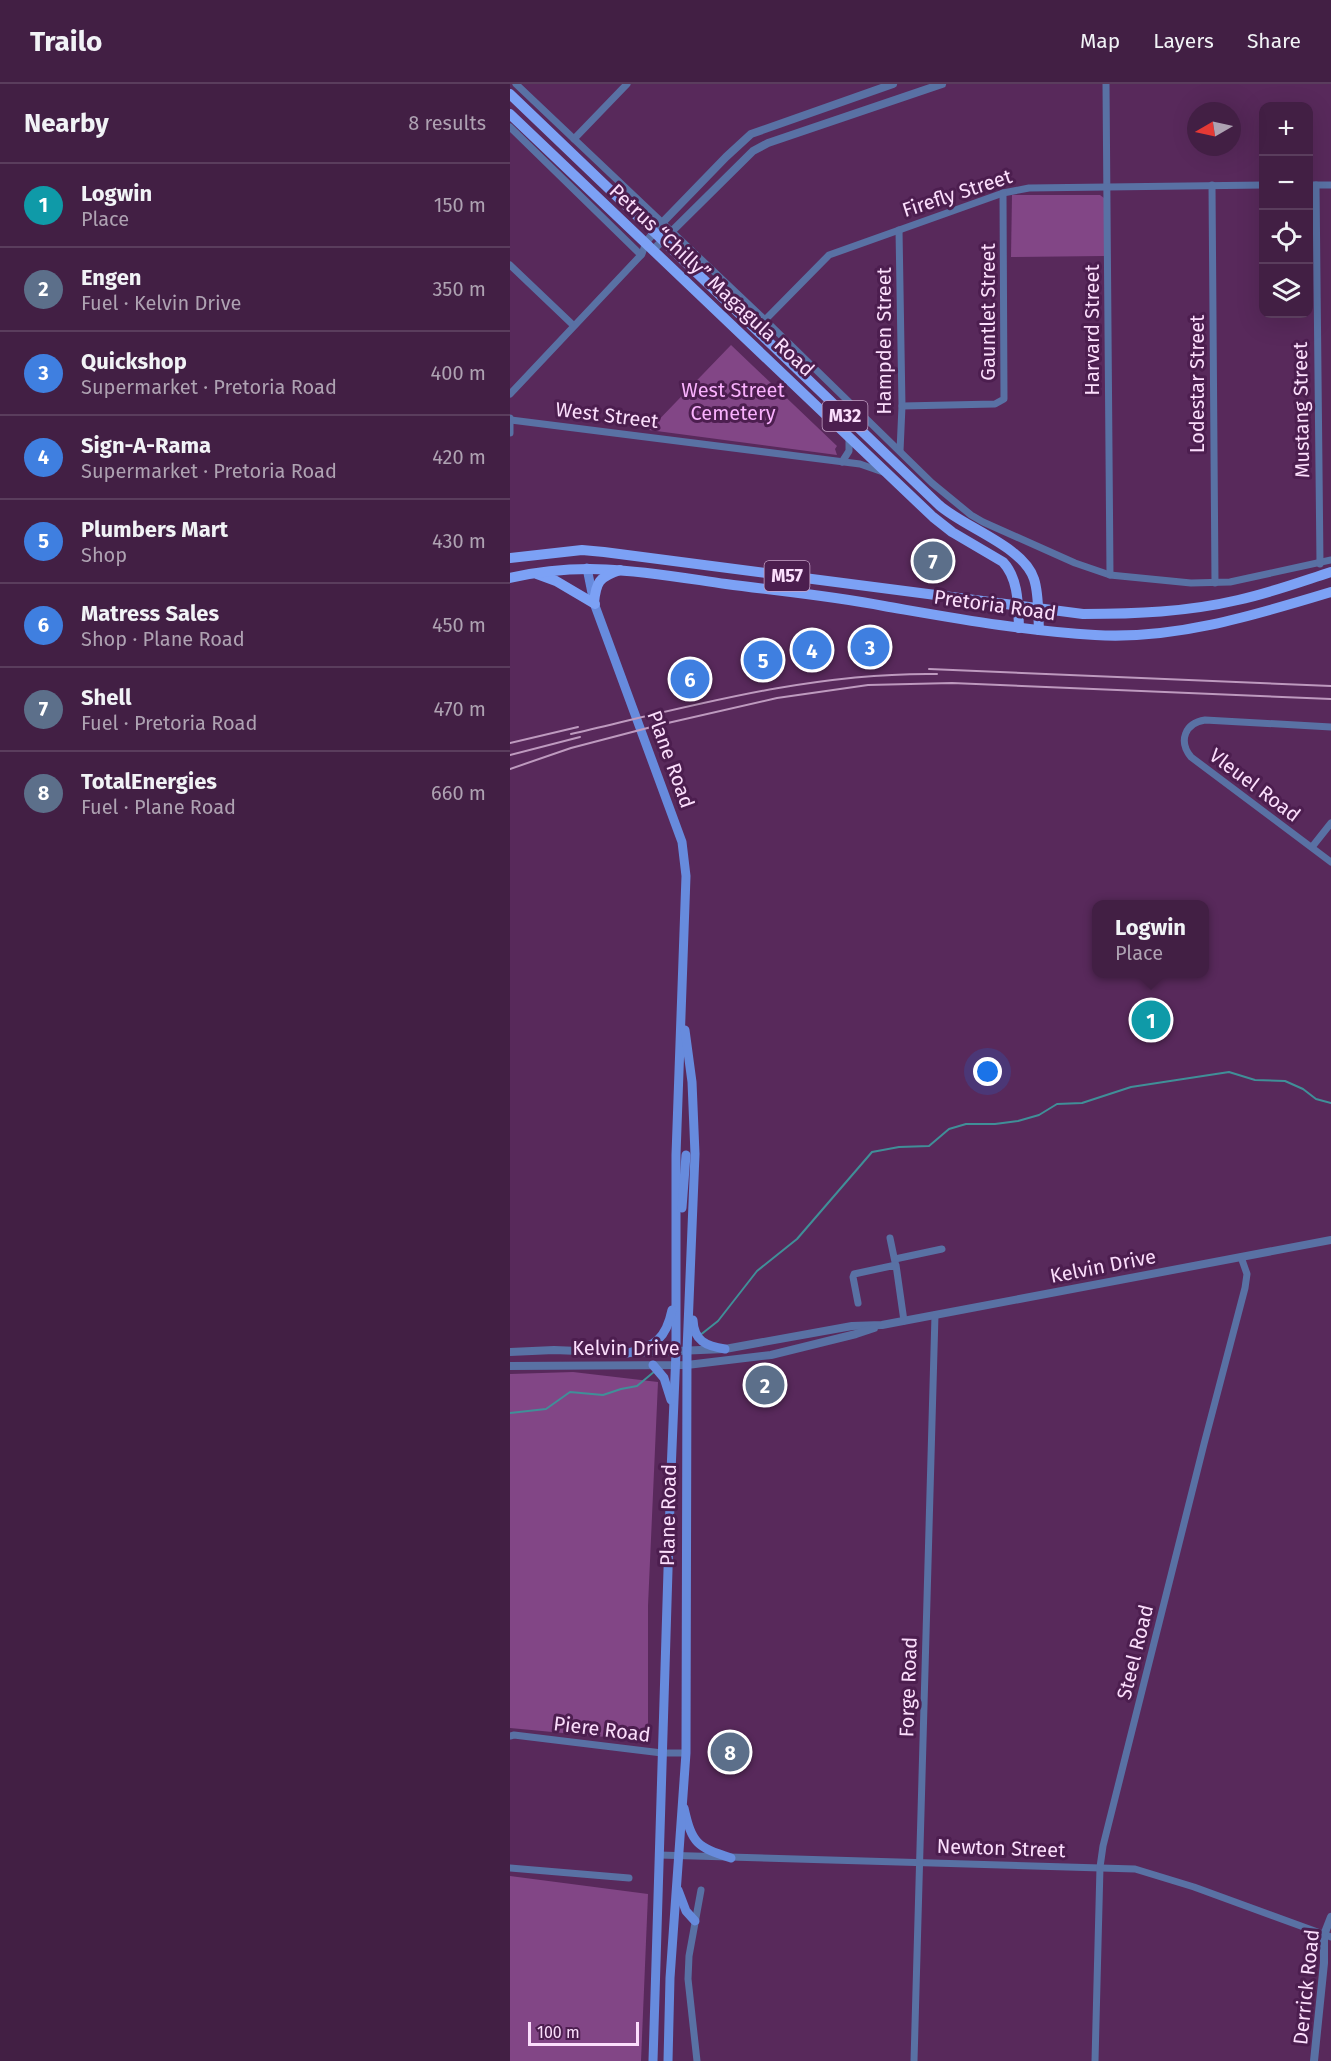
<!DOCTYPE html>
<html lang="en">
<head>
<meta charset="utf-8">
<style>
	body { margin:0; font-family:"Fira Sans",sans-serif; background:#49274b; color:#f1f3f6 }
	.controls { position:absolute; right:18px; top:18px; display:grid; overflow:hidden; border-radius:12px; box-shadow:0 6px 24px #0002 }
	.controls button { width:54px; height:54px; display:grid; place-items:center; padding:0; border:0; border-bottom:2px solid #5a3d5d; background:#421f44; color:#f1f3f6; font:30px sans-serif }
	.compass { position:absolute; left:677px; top:18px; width:54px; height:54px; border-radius:50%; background:#421f44; box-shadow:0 6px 24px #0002; rotate:261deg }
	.scale { position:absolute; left:18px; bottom:15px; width:111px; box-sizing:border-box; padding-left:6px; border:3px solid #fbdefc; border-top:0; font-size:16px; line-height:21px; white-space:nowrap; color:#fbdefc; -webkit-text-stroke:4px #4c1e4f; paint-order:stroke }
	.you { position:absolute; left:478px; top:988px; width:21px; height:21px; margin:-15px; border:4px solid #fff; border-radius:50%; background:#1a73e8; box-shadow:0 0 0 9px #1a73e833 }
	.badge { display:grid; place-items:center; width:39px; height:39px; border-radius:50%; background:#d6ab8b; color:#fff; font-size:20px; font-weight:700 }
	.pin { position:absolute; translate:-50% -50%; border:3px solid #fff; box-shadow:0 2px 6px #0006 }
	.popup { position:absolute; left:582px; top:816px; width:117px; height:78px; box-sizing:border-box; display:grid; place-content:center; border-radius:12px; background:#421f44; filter:drop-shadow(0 2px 4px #0005); font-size:20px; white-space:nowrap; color:#aea2b2 }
	.popup b { font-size:22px; color:#f1f3f6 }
	.popup::after { content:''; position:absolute; left:50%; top:100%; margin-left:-12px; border:12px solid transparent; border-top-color:#421f44 }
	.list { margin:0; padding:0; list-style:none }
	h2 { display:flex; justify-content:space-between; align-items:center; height:78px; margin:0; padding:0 24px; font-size:26px }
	h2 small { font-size:20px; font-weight:400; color:#aea2b2 }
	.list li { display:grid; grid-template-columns:39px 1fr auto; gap:18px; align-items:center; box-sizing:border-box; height:84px; padding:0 24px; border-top:2px solid #5a3d5d }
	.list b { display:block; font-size:22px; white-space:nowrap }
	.list p { margin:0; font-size:20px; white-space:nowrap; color:#aea2b2 }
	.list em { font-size:20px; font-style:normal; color:#aea2b2 }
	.icon { flex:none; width:33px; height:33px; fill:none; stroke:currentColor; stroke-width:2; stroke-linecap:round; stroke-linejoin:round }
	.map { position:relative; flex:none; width:821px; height:1977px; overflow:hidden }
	header { display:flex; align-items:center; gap:36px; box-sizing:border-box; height:84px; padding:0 30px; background:#421f44; border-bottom:2px solid #5a3d5d }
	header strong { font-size:28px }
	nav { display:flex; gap:33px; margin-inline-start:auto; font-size:21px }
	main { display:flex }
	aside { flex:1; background:#421f44 }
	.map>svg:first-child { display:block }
</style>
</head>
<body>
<header>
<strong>Trailo</strong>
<nav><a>Map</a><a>Layers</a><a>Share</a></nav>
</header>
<main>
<aside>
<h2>Nearby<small>8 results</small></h2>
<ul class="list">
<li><span class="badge" style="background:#0f9aa8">1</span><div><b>Logwin</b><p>Place</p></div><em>150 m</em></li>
<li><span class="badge" style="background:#5c6f8a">2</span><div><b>Engen</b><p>Fuel · Kelvin Drive</p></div><em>350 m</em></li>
<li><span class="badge" style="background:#3f7fe0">3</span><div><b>Quickshop</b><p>Supermarket · Pretoria Road</p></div><em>400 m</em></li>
<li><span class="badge" style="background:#3f7fe0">4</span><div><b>Sign-A-Rama</b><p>Supermarket · Pretoria Road</p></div><em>420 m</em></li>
<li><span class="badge" style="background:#3f7fe0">5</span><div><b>Plumbers Mart</b><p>Shop</p></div><em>430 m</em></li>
<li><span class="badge" style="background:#3f7fe0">6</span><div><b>Matress Sales</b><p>Shop · Plane Road</p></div><em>450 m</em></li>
<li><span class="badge" style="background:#5c6f8a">7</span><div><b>Shell</b><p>Fuel · Pretoria Road</p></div><em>470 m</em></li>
<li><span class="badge" style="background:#5c6f8a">8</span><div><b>TotalEnergies</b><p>Fuel · Plane Road</p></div><em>660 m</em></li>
</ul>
</aside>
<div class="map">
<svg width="821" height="1977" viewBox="0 0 821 1977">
	<rect width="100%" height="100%" fill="#58295b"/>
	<g fill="#824686">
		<polygon points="502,111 590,111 594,114 594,172 501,173"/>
		<polygon points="221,261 327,362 325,365 327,371 139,346"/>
		<polygon points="63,1288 148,1298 138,1522 138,1657 0,1644 0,1290"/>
		<polygon points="0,1792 138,1810 131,1977 0,1977"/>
	</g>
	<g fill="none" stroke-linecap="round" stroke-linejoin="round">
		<g stroke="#408f98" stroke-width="2">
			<polyline points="189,1252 208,1237 247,1187 287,1155 362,1068 389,1063 419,1062 439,1045 456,1040 485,1040 508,1037 529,1031 547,1020 572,1019 621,1003 719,988 745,996 775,997 793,1005 806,1015 821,1019"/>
			<polyline points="0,1329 36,1325 60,1308 93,1311 111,1305 127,1302 145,1287"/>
		</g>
		<g stroke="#5971a4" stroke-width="7">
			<polyline points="6,0 255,236 422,399 461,431 473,438 565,479 600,491 681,499 720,498 821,476"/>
			<polyline points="596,0 600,491"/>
			<polyline points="0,43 131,171"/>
			<polyline points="64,55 117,0"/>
			<polyline points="702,101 705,499"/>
			<polyline points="798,101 821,101"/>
			<polyline points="806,101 810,480"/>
			<polyline points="389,146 392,322 390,367"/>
			<polyline points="0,181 63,241"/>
			<polyline points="255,236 319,171 493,109 519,104 754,101"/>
			<polyline points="0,310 132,170 136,158"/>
			<polyline points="392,322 485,320 494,315 493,109"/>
			<polyline points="0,334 0,349"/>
			<polyline points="1,336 350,380 373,388"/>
			<polyline points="332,378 339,367 339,353"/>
			<path d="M 821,643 L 695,636 C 675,639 668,657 681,673 L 821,778"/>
			<polyline points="802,763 821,739"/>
			<polyline points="380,1154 385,1178"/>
			<polyline points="385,1175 432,1165"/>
			<polyline points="348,1219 343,1193 344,1190 386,1181 394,1237"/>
			<polyline points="0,1652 4,1651 152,1669 176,1669"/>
			<polyline points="149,1771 625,1785 684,1803 821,1853"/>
			<polyline points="0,1784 119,1794"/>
			<polyline points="187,1977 178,1895 179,1872 191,1806"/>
			<polyline points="404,1977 425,1231"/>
			<polyline points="585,1977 590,1783 593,1762 694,1360 735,1204 737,1190 731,1173"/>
		</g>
		<g stroke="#5971a4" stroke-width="8">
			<polyline points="136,158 152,139 216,73 241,50 383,0"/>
			<polyline points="143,166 243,67 258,59 432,0"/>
			<polyline points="0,1268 44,1266 118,1269 215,1265 342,1242 372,1241 821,1156"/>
			<polyline points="0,1282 177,1281 261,1271 346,1250 364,1244"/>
			<polyline points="804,1977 814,1879 814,1851 821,1833"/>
		</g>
		<g stroke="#678bdd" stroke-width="9">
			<polyline points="77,484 84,519 172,758 176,792 166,1071 166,1268 161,1388 143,1977"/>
			<polyline points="172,1124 176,1071"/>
			<path d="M 183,1236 C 184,1257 196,1262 215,1265"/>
			<path d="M 118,1269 C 145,1262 156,1255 162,1226"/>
			<polyline points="143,1281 154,1294 161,1316"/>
			<path d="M 174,1724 C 182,1760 187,1763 221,1774"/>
			<polyline points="168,1806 176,1827 185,1837"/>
			<polyline points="158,1977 160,1894 176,1669 177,1267 185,1070 182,998 175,946"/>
		</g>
		<g stroke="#7ca1f5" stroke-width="10">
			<path d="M 0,10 L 429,421 C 455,444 513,462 524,495 C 529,510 528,530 529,546"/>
			<path d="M 0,30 L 423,433 L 442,448 L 493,478 C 509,495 508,522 509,544"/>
			<path d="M 0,474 L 72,466 L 94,468 L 573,530 C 625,530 677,528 728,516 C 760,509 790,498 821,488"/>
			<polyline points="27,490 46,497 85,520"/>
			<path d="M 0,494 C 78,476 139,489 216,500 C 269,507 322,512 374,522 C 444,534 514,547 585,551 C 665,556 745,531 821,508"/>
			<path d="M 84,519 C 86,498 89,493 110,486"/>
		</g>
		<g stroke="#be9abf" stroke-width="2">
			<polyline points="419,585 821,602"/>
			<path d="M 61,650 C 181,622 302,588 427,590"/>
			<polyline points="0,659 68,643"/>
			<polyline points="0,671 70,653"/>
			<polyline points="0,685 61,664 149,641 267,614 358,601 442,599 821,615"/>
		</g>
	</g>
	<g text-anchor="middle" stroke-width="6" stroke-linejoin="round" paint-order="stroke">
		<g fill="#4c1e4f" stroke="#c6a4c8" stroke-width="1.5">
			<rect x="312.5" y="317" width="45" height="30" rx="4.5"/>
			<rect x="254.5" y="477" width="45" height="30" rx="4.5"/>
		</g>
		<g font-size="18" font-weight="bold" fill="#fbdefc">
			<text x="335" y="338">M32</text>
			<text x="277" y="498">M57</text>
		</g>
		<g font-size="20" fill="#fbdefc" stroke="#4c1e4f">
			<text transform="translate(447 109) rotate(-18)" y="7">Firefly Street</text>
			<text transform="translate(202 196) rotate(43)" y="7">Petrus “Chilly” Magagula Road</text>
			<text transform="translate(478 228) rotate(-90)" y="7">Gauntlet Street</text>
			<text transform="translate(582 246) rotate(-90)" y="7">Harvard Street</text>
			<text transform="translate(374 257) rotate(-90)" y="7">Hampden Street</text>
			<text transform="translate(687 300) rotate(-90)" y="7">Lodestar Street</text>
			<text transform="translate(791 326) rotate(-91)" y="7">Mustang Street</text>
			<text transform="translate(97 331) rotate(7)" y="7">West Street</text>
			<text transform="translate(485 521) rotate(8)" y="7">Pretoria Road</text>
			<text transform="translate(161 675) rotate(70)" y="7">Plane Road</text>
			<text transform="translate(745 701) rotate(37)" y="7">Vleuel Road</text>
			<text transform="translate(593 1182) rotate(-11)" y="7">Kelvin Drive</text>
			<text x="116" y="1271">Kelvin Drive</text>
			<text transform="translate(158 1431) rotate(-89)" y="7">Plane Road</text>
			<text transform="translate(625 1568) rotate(-76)" y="7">Steel Road</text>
			<text transform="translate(398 1603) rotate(-88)" y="7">Forge Road</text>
			<text transform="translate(92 1645) rotate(7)" y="7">Piere Road</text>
			<text transform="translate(491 1764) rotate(2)" y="7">Newton Street</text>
			<text transform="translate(796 1903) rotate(-84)" y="7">Derrick Road</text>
		</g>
		<g font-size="20" fill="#fab2fe" stroke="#4c1e4f">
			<text x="223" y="313">West Street<tspan x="223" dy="23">Cemetery</tspan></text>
		</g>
	</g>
</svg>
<div class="controls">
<button>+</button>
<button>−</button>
<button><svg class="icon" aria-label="locate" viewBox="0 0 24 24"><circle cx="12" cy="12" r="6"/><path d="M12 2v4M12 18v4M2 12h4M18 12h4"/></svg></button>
<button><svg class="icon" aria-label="layers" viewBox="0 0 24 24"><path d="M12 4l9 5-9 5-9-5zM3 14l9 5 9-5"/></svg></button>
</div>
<svg class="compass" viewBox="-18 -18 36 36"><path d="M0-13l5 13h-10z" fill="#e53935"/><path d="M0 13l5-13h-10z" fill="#aea2b2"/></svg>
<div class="scale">100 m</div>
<div class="you"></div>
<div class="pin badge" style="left:641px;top:936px;background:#0f9aa8">1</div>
<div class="popup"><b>Logwin</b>Place</div>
<div class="pin badge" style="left:255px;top:1301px;background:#5c6f8a">2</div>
<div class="pin badge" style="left:360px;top:563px;background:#3f7fe0">3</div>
<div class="pin badge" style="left:302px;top:566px;background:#3f7fe0">4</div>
<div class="pin badge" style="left:253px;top:576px;background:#3f7fe0">5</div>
<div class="pin badge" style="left:180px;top:595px;background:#3f7fe0">6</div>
<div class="pin badge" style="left:423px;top:477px;background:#5c6f8a">7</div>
<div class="pin badge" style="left:220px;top:1668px;background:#5c6f8a">8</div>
</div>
</main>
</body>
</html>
